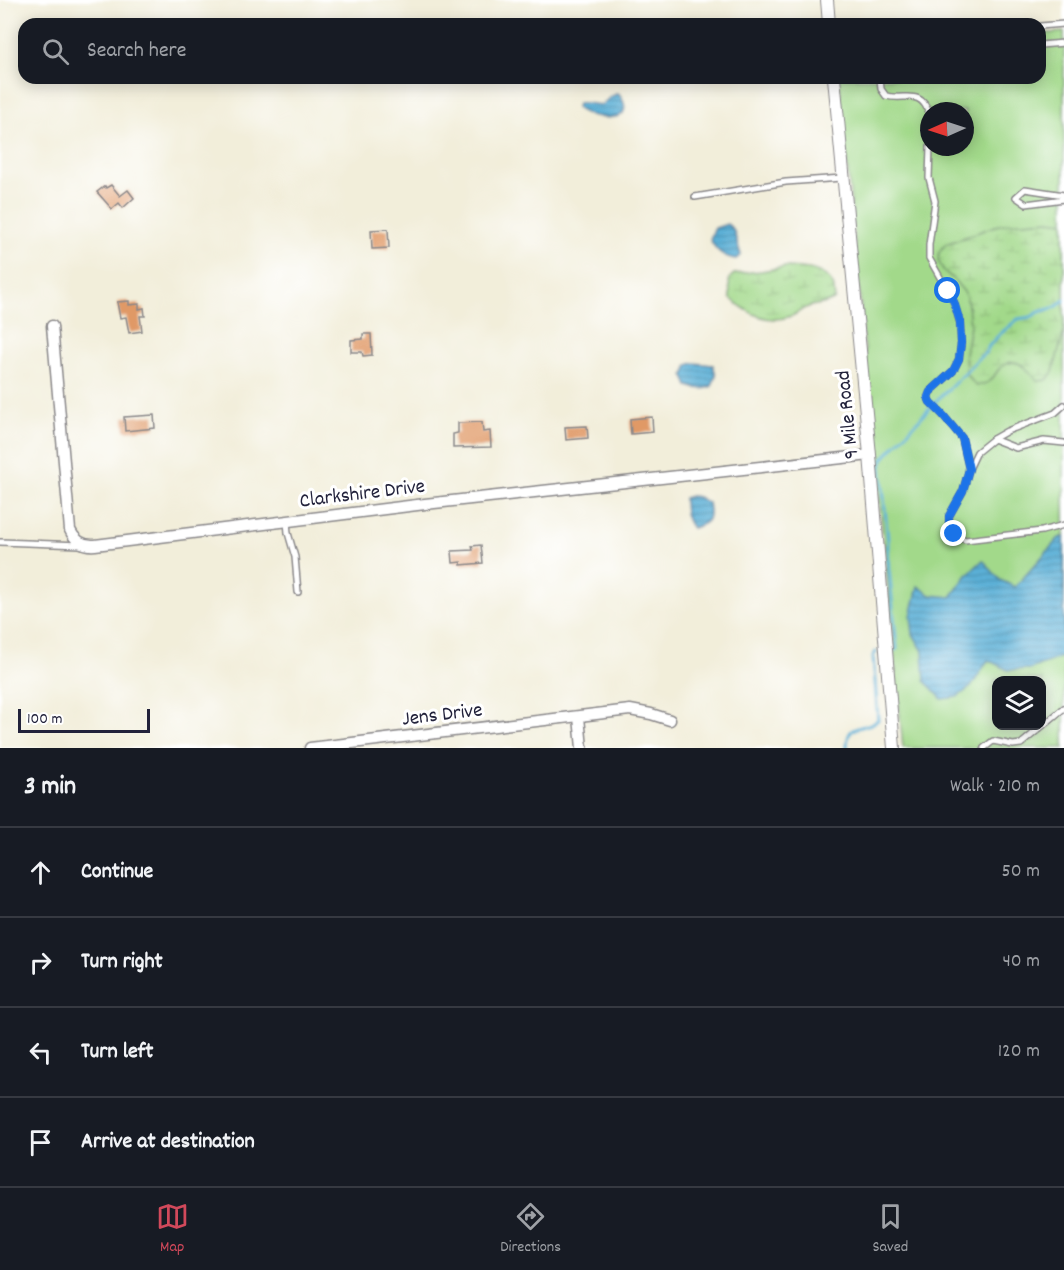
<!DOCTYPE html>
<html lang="en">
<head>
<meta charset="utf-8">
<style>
	body { margin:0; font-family:Dekko,sans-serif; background:#242831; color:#f1f3f6 }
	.controls { position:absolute; right:18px; bottom:18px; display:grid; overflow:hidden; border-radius:12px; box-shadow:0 3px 15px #0003 }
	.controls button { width:54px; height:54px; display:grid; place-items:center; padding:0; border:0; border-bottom:2px solid #363941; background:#171b24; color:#f1f3f6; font:30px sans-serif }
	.compass { position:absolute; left:920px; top:102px; width:54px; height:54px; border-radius:50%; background:#171b24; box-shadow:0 3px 15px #0003; rotate:267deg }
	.scale { position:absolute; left:18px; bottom:15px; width:132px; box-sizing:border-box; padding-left:6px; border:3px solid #22223b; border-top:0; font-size:16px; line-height:21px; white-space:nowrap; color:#22223b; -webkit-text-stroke:4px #fff; paint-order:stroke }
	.stop { position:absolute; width:18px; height:18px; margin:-14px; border:4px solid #1a73e8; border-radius:50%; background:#fff }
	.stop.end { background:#1a73e8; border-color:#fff; box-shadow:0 2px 6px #0008 }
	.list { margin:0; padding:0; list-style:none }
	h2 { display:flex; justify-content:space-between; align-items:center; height:78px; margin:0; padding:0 24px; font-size:26px }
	h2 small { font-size:20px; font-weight:400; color:#9ea1a6 }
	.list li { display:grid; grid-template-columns:39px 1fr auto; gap:18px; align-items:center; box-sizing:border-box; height:90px; padding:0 24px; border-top:2px solid #363941 }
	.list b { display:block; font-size:22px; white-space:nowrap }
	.list em { font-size:20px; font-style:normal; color:#9ea1a6 }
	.icon { flex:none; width:33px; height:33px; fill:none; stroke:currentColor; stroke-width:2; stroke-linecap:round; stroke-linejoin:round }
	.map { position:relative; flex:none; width:1064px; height:748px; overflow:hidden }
	.search { position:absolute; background:#171b24; box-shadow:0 3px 15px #0003; left:18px; right:18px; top:18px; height:66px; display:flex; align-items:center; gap:15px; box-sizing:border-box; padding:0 21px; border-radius:18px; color:#9ea1a6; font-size:22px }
	.sheet { height:438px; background:#171b24 }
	nav { display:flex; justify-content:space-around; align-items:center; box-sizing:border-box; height:84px; border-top:2px solid #363941; background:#171b24; font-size:16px; color:#9ea1a6 }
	nav a { display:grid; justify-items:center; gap:3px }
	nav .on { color:#d1495b }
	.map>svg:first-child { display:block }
</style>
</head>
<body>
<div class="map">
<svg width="1064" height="748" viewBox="0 0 1064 748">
	<defs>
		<pattern id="wetland-marsh" width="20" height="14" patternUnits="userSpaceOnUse" patternTransform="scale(1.5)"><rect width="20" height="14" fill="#a2d98a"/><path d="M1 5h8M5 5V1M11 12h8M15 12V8" fill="none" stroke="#8bba78"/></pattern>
		<pattern id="water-rules" width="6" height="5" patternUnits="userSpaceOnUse" patternTransform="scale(1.5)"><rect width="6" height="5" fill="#5bb0d7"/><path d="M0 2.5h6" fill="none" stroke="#4b8fb0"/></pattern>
	</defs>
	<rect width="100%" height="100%" fill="#fff"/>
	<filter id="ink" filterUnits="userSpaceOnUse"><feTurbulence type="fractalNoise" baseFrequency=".0167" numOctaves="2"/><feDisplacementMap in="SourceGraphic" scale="12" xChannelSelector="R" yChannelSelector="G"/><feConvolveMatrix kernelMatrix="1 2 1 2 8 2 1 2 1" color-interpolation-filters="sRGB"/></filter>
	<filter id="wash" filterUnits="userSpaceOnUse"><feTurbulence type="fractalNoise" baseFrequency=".008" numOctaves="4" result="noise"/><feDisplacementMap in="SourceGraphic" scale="24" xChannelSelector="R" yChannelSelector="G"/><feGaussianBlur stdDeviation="1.35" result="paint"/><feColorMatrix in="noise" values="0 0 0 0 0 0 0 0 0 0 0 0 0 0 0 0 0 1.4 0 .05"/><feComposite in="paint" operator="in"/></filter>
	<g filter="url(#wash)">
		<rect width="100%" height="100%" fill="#f2eeda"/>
		<path fill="#a2d98a" stroke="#627e62" stroke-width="1.5" fill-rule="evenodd" d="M 1064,32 L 1064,748 L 903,748 L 839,78 L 1040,78 L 1040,34 ZM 929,111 L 965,111 L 965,147 L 929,147 ZM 996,680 L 1042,680 L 1042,726 L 996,726 Z"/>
		<g fill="url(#wetland-marsh)" stroke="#627e62" stroke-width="1.5">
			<path d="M 1049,220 L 1064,222 L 1064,331 L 1053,372 L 1047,380 L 1038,381 C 1026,368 1016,353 999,369 C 996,373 993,378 990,381 C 986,384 980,385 976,386 L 966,374 L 965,354 L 970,325 L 968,305 L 965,293 L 955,281 L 944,271 L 938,261 L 939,252 L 946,244 L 995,226 L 1009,223 Z"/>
			<path d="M 785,267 C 801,268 824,267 833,285 C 835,289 834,295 835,299 C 823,306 819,303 808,307 C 802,309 797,314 791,316 C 767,325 748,313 730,298 L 729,279 L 734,274 L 761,271 Z"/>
		</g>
		<g fill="url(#water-rules)" stroke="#3e6989" stroke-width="1.5">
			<path d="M 618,93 C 643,125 592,121 576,108 L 578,103 C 587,102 593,105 602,105 L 610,97 Z"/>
			<path d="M 727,224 L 733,229 L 741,255 L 736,259 C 723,257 716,251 710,239 L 715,228 Z"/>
			<path d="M 693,363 L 713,365 L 716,375 L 712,386 C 704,390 697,389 688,386 L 684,376 L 688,365 Z"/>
			<path d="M 691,496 L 698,497 L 708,503 C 711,520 709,523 692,528 C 685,519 684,510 684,498 Z"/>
			<polygon points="1064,537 1064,656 1030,669 1008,670 988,660 971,687 957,697 942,699 925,681 923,651 913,634 911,616 918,586 931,595 951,597 967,575 983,560 1000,580 1015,587 1059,538"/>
		</g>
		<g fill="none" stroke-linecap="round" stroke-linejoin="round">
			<g stroke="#5bb0d7" stroke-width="3">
				<polyline points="895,650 897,649 888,559 888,540 881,467 883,459 935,402 965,373 980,357 986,352 989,346 999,335 1018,319 1031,317 1039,312 1056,307 1064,300"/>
				<path d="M 847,748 C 847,721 861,732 878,720 L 873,656 L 876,652"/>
			</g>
		</g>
		<g id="blocks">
			<g fill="#e09966">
				<polygon points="111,185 120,196 128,190 134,198 123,208 119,203 112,209 97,192 105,186 106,188"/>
				<polygon points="388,229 389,248 372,249 371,230"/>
				<polygon points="129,301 129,305 139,304 139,309 144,308 145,316 140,316 142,331 129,333 126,317 120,318 117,302"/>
				<polygon points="363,334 371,334 372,355 363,356 362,352 351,352 351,340 363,339"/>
				<polygon points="154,415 155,428 125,431 124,417"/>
				<polygon points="652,417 653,432 631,434 630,419"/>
				<polygon points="482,422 483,432 490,431 491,447 453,448 453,434 458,433 458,423"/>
				<polygon points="587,426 588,438 566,440 565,427"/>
				<polygon points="481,545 483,563 461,565 461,562 453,563 452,551 473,550 472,546"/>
			</g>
		</g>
	</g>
	<g filter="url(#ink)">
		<use href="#blocks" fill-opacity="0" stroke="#8a888a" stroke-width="1.5"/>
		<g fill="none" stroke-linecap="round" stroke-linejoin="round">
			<defs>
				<g id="service">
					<polyline points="1040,26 1064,24"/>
					<polyline points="1040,45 1064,43"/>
					<path d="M 880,78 L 881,89 L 886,96 C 905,101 920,88 929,113"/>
					<polyline points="930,147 929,178 935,201 929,245 929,258 954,302 960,323 961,343 959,359 953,371 930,392 928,397 930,402 943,415 962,438 969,469"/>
					<polyline points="1064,195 1025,189 1016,197 1026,204 1064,199"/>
					<polyline points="695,197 786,182 842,178"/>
					<polyline points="993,439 1007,431 1055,413 1064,405"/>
					<polyline points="1064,443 1044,441 1016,448 993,439 977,452 969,469 963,491 949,516 949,526 954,534 965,540 1042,531 1064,525"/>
					<polyline points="287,521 288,533 295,557 298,592"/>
					<polyline points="0,542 81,545"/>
					<polyline points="984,748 993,741 1013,745 1021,744 1064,708"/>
				</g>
				<g id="minor">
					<path d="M 52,326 L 70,530 C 75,541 83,546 95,545 L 425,504 L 870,455"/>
					<polyline points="579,717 582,748"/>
					<polyline points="310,748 630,710 651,714 670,720"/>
				</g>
				<g id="tertiary">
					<polyline points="827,0 829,24"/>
					<polyline points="834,78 870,455 894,748"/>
				</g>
			</defs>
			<use href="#service" stroke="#8a888a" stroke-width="8"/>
			<use href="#minor" stroke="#8a888a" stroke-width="13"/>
			<use href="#tertiary" stroke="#8a888a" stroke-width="14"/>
			<use href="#service" stroke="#fff" stroke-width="5"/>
			<use href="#minor" stroke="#fff" stroke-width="10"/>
			<use href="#tertiary" stroke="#fff" stroke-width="12"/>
		</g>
	</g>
	<g fill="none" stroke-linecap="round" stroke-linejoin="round" filter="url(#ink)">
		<polyline stroke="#1a73e8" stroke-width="8" points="948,291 954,302 960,322 961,343 959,359 953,371 930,392 928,397 930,402 943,415 962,438 969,469 963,491 949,516 949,525 954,534"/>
	</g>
	<g text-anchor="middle" stroke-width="6" stroke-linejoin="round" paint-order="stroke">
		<g font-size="21" fill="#22223b" stroke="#fff">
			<text transform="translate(846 415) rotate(-96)" y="7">9 Mile Road</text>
			<text transform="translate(362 492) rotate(-7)" y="7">Clarkshire Drive</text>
			<text transform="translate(442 713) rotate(-7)" y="7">Jens Drive</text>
		</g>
	</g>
</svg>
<div class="controls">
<button><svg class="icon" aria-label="layers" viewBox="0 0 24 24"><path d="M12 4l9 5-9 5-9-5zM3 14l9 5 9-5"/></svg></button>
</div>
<svg class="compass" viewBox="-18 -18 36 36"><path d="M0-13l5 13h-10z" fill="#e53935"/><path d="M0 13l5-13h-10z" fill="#9ea1a6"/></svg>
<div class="scale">100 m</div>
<div class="stop" style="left:948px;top:291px"></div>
<div class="stop end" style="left:954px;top:534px"></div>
<div class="search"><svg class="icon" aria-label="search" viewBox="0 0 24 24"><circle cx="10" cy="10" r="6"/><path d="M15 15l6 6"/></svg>Search here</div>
</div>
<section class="sheet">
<h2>3 min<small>Walk · 210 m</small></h2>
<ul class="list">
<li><svg class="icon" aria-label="ahead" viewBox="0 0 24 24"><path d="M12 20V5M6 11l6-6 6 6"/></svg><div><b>Continue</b></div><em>50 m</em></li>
<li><svg class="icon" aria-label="right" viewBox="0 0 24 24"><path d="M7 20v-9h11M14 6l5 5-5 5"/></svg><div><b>Turn right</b></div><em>40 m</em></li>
<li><svg class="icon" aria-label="left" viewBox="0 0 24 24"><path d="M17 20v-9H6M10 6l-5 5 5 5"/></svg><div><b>Turn left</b></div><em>120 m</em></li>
<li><svg class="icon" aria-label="arrive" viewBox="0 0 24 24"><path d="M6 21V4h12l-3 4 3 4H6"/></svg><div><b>Arrive at destination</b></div></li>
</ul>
</section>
<nav>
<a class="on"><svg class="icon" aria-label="map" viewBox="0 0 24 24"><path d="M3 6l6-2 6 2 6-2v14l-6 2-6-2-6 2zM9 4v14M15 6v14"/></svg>Map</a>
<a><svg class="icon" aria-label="directions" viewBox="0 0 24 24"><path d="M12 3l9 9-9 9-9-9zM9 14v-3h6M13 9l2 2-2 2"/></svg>Directions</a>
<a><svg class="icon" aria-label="saved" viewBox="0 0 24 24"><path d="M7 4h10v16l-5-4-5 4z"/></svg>Saved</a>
</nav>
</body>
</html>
